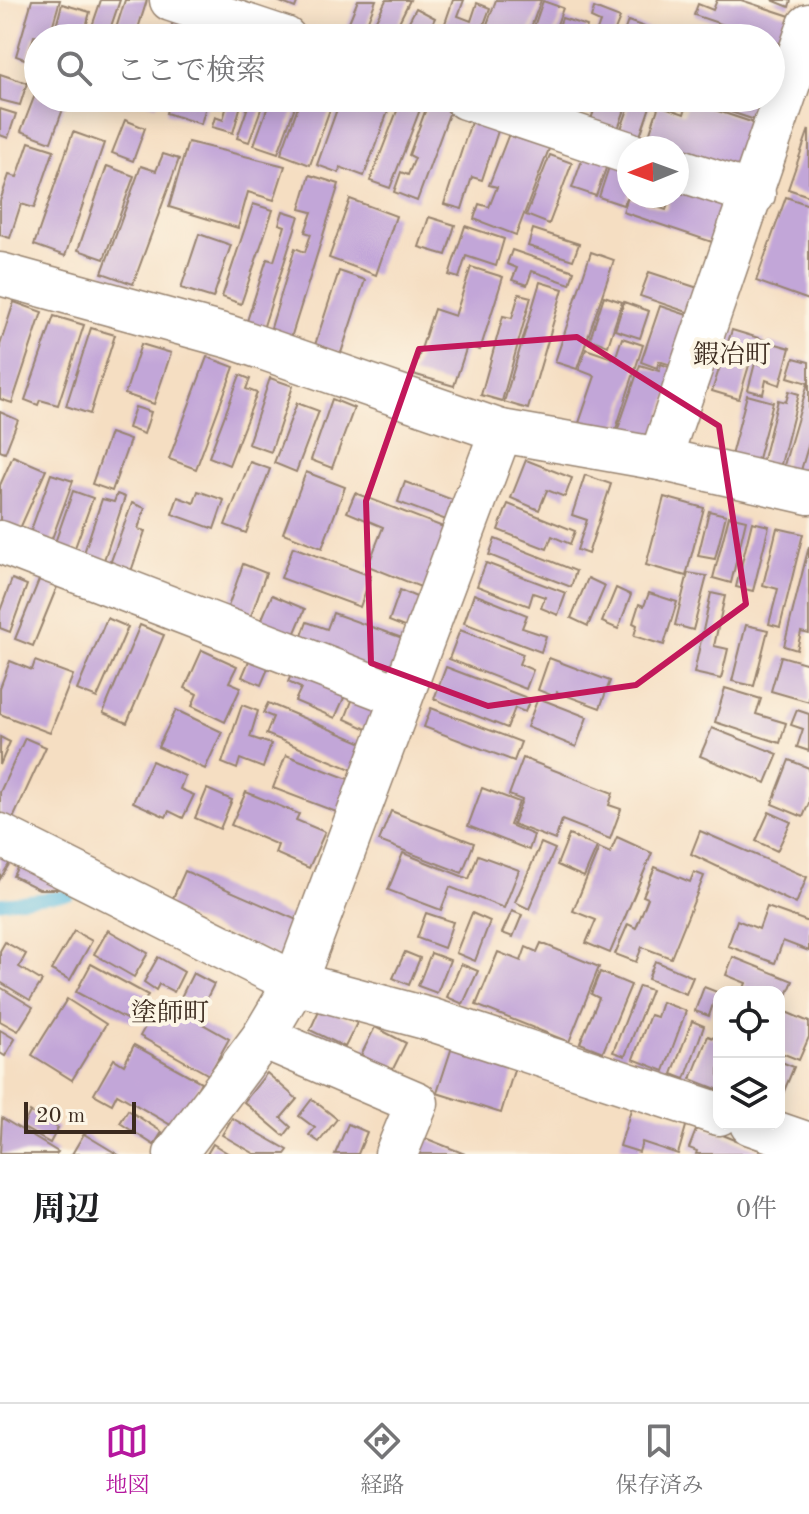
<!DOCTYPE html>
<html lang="ja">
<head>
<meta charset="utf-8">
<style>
	body { margin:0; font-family:"Old Standard TT","Noto Serif JP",serif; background:#f2f2f2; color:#202124 }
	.controls { position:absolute; right:24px; bottom:24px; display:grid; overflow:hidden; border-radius:16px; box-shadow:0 4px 20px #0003 }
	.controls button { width:72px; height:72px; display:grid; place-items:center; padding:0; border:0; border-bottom:2px solid #e0e0e0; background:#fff; color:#202124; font:40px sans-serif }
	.compass { position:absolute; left:617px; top:136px; width:72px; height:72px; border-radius:50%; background:#fff; box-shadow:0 4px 20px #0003; rotate:269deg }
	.scale { position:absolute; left:24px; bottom:20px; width:112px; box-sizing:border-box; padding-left:8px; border:4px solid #3b2a1e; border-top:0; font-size:22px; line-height:28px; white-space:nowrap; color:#3b2a1e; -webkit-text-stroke:6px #fcf5e5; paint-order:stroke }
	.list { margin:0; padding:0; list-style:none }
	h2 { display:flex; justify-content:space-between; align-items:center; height:104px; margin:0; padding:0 32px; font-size:34px }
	h2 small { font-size:26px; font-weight:400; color:#757577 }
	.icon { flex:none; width:44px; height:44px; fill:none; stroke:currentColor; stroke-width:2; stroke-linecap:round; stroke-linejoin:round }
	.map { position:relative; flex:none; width:809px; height:1154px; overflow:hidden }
	.search { position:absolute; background:#fff; box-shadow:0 4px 20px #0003; left:24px; right:24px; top:24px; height:88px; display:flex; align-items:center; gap:20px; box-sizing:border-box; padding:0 28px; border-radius:44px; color:#757577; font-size:30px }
	.sheet { height:248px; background:#fff }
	nav { display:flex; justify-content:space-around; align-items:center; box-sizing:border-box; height:112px; border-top:2px solid #e0e0e0; background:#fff; font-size:22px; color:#757577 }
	nav a { display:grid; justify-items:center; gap:4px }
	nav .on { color:#b5179e }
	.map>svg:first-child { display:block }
</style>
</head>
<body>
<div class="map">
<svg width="809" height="1154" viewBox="0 0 809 1154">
	<rect width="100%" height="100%" fill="#fcf5e5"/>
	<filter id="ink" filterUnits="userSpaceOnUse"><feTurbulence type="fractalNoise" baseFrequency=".0125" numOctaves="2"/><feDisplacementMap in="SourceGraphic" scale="16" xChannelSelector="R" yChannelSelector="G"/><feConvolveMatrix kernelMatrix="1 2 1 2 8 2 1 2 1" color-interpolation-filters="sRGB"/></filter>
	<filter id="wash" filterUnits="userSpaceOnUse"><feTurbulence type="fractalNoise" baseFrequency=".006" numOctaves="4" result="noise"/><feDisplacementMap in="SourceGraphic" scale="32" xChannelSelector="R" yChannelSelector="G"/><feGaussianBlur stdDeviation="1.8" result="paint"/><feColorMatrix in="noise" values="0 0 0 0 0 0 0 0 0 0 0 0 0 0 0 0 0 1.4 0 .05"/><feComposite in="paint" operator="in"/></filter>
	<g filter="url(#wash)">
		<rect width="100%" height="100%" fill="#f5dec2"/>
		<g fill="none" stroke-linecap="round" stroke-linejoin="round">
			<polyline stroke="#65c0e3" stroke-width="11" points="0,903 69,895"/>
		</g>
		<g id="blocks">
			<g fill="#c2a6d8">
				<polygon points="32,0 60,0 49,38 34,36 27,60 16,56"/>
				<polygon points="101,0 120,0 107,38 88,38"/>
				<polygon points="125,0 147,0 135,38 113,38"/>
				<polygon points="275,0 298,0 295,8"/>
				<polygon points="358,0 376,0 362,36 346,29"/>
				<polygon points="386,0 410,0 391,38 367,38"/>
				<polygon points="453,0 464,0 458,16 471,21 477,3 490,8 479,38 440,38"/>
				<polygon points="496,0 541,0 527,38 482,38"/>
				<polygon points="717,0 741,0 790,16 781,44 694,15 698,4 713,10"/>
				<polygon points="772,0 791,0 789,7"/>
				<polygon points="543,1 563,8 552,38 530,38"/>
				<polygon points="62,4 90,12 83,38 53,38"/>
				<polygon points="416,8 435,18 425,38 400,38"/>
				<polygon points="594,8 620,18 612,38 596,33 600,22 591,18"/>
				<polygon points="197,10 214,15 207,38 189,38"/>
				<polygon points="175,17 185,21 179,38 167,38"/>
				<polygon points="562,18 587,26 582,38 555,38"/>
				<polygon points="628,21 674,38 622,38"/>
				<polygon points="0,74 27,83 20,105 0,100"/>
				<polygon points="38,87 38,98 67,98 51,142 21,131"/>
				<polygon points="135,98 159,98 156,106"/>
				<polygon points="170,98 207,103 201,124 166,113"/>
				<polygon points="229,98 243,98 233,133 212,127 215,117 223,120"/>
				<polygon points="251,98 265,98 249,142 237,138"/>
				<polygon points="271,98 298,98 278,153 254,145"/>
				<polygon points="301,98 334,98 310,165 281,154"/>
				<polygon points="341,98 393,98 364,176 340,167 339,173 317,165"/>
				<polygon points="402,98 424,99 390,188 370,181"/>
				<polygon points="430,98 453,103 417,201 394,192 401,172 408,175 415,158 409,155"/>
				<polygon points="564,98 596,98 591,111 563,101"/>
				<polygon points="599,98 629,98 618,129 591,119"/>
				<polygon points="632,98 653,98 640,136 621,129"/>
				<polygon points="688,98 765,98 758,121"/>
				<polygon points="688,101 757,124 742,172 647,141 659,105 684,114"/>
				<polygon points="0,109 16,114 8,138 0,135"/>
				<polygon points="473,116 500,125 482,180 472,177 462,209 444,204"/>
				<polygon points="125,120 145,128 133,161 112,153"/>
				<polygon points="512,126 552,141 516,235 474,219 479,204 489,207 497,187 489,185"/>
				<polygon points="809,129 809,196 788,189"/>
				<polygon points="73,132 104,143 65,256 34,245"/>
				<polygon points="29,142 54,150 34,208 21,204 10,238 0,235 0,201 9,175 17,177"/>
				<polygon points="188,142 285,166 274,200 248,192 238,228 169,207"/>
				<polygon points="585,152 609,160 596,196 572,188"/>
				<polygon points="163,154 179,159 133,284 102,273 141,166 156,171"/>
				<polygon points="550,155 572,163 549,224 526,215"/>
				<polygon points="611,161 629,166 629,195 623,205 599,197"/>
				<polygon points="107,166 134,176 104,259 78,250"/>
				<polygon points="310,175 339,184 291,338 270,331 295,248 305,252 311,234 305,232 312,212 300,209"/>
				<polygon points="677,187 731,205 718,244 623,212 628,197 666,210 671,196 677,196"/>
				<polygon points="786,197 809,205 809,300 756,281"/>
				<polygon points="350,199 396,216 376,275 329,258"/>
				<polygon points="253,204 273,210 241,304 222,297"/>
				<polygon points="283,211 299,216 263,329 246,324 267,259 274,261 285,226 279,224"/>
				<polygon points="429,217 455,225 446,255 419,247"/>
				<polygon points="465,226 504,239 496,266 466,256 459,278 449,275"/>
				<polygon points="533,229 579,244 573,260 528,246"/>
				<polygon points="199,234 231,245 213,298 181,288"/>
				<polygon points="512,250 574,271 570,284 532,271 527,285 512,280 517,268 507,264"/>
				<polygon points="591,252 614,260 577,369 555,362"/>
				<polygon points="471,267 503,277 480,350 467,346 454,386 413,374 434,309 455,316"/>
				<polygon points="339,271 365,280 341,353 315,345"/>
				<polygon points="649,272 701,289 693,314 640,296"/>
				<polygon points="540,282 563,289 528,409 504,402"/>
				<polygon points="519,294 531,297 502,401 481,395 503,316 512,318"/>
				<polygon points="604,296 622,302 608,346 590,339"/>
				<polygon points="14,302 42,312 12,403 0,399 0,345"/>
				<polygon points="624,302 649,311 640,338 615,330"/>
				<polygon points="660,306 693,317 677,367 659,361 657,368 641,362"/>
				<polygon points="54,316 84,325 58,405 40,400 38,405 25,400"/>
				<polygon points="91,328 115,335 90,414 66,406"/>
				<polygon points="732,330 765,340 758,359 726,348"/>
				<polygon points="622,338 643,345 614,435 579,423 595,376 579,370 586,349 615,359"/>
				<polygon points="769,342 790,348 780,385 766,380 763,394 748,390 755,363 763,365"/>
				<polygon points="141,344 171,353 154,404 125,394"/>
				<polygon points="724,354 750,362 739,399 712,391"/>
				<polygon points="207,357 234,367 196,469 169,459"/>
				<polygon points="794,358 809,362 809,443 797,484 780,479 808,383 788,377"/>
				<polygon points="661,364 677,370 652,443 617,432 640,365 659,371"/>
				<polygon points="240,375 250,379 246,389 257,393 229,465 209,457"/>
				<polygon points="270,378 293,386 271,452 248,444"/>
				<polygon points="789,391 799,394 778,476 760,471 778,400 786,402"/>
				<polygon points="747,395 773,402 755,470 729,463"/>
				<polygon points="332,399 354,408 332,468 311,460"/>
				<polygon points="297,403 319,411 296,472 274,463"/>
				<polygon points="135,407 151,412 144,434 128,428"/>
				<polygon points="0,412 18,420 5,453 0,451"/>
				<polygon points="110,433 130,440 112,491 92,484"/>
				<polygon points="13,456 46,470 14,542 0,536 0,485"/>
				<polygon points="526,460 572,478 565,497 547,490 539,510 511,498"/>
				<polygon points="250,462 270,469 246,533 225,525"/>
				<polygon points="306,472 345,487 322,548 283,533"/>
				<polygon points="51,474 73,481 46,555 25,547"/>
				<polygon points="585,475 611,484 588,554 577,550 587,520 572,515"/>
				<polygon points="405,482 461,503 454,523 398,502"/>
				<polygon points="73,491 93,498 69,564 50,557"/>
				<polygon points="198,491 224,500 214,529 172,514 178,497 194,503"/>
				<polygon points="355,493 451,530 428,590 368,566 383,527 347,512"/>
				<polygon points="117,494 125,497 100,572 80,565 102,499 114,502"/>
				<polygon points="664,497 704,508 686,576 646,565"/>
				<polygon points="132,503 145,508 138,529 145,531 127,583 106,575"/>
				<polygon points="508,504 575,531 570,544 552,536 547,549 498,530"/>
				<polygon points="709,511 726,515 715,559 698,556"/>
				<polygon points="729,516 746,520 731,583 713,578"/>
				<polygon points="752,522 769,526 753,591 736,587"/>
				<polygon points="777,528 803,534 780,627 769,624 778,589 763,585"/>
				<polygon points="495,539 576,571 571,587 489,555"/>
				<polygon points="809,546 809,634 801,632 797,650 784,646"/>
				<polygon points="293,547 371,576 360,607 281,578"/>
				<polygon points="486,563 566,593 558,615 541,608 545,597 533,593 529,606 477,586"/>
				<polygon points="243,564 266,573 251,616 228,607"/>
				<polygon points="688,573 707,576 693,630 675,625"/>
				<polygon points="41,575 59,582 33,646 15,639"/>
				<polygon points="588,578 605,586 588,626 571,618"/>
				<polygon points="12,579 27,585 10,632 0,628 0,611"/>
				<polygon points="616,588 631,595 618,629 602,622"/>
				<polygon points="400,590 421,599 409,629 389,621"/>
				<polygon points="649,593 677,602 664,645 634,636 637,625 633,623 639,604 644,606"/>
				<polygon points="711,593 725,596 714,646 728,649 721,679 694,673"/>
				<polygon points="474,594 527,615 522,628 546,636 541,652 464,623"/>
				<polygon points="272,595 305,609 291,642 258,628"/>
				<polygon points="333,613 408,640 394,678 299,644 307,622 327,629"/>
				<polygon points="107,618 128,627 97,698 77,690"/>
				<polygon points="140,625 164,635 127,723 103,713"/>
				<polygon points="746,625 768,630 754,686 732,681"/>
				<polygon points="460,630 523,654 519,664 533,670 526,689 449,659"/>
				<polygon points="202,650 237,666 229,682 241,687 225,722 192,706 197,694 185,688"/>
				<polygon points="251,656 270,664 261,685 242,677"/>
				<polygon points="781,656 809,664 809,702 771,691"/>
				<polygon points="549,658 610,681 600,708 557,692 556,697 538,690"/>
				<polygon points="10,661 32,670 35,661 73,675 50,733 0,714 0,688"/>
				<polygon points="446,667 530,699 525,712 515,708 507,728 434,699"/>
				<polygon points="294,668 347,691 335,718 295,701 301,688 288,682"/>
				<polygon points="725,688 761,699 756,714 786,723 780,743 715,722"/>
				<polygon points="355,693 383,705 371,731 345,719"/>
				<polygon points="538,698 587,717 576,747 527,727"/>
				<polygon points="268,703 365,744 353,770 266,734 273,717 263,713"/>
				<polygon points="242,705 258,711 250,737 271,744 263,768 240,759 237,769 222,763"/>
				<polygon points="431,708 521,742 514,761 424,727"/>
				<polygon points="176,710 222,732 205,769 158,747"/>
				<polygon points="797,710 809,714 809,751 797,747 803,729 791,725"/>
				<polygon points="712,728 778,754 766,783 700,756"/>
				<polygon points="0,737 10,742 0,765"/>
				<polygon points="25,738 46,747 12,821 0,815 0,792"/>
				<polygon points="286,755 351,780 339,813 273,788"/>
				<polygon points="523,758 613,793 609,805 621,809 610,839 562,820 555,840 513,824 522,800 509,795"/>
				<polygon points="789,760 809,768 809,803 803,817 772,804"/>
				<polygon points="152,761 185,776 180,789 194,795 183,818 169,811 166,817 133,802"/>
				<polygon points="482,788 519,802 510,825 534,835 529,850 468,826"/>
				<polygon points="207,789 232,800 220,829 195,818"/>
				<polygon points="246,792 299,814 296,820 325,832 309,868 275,853 278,845 231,825"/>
				<polygon points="391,811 474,843 462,873 379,841"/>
				<polygon points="769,812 791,822 777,851 756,841"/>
				<polygon points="700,831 807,877 796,904 691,854"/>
				<polygon points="569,835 597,847 584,877 557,865"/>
				<polygon points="617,837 652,853 610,953 586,943 596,920 573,911 599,848 610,853"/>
				<polygon points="541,843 555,849 529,909 515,902"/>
				<polygon points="403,853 469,879 478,855 519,870 504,908 450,887 441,910 388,890"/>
				<polygon points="0,854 11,861 0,879"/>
				<polygon points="22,858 65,879 61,889 39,889 13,876"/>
				<polygon points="655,867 690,882 694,872 704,876 671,958 642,947 636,962 615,954 628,924 636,928 648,898 643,896"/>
				<polygon points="185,871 297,920 282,958 168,909"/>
				<polygon points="767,907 809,922 809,951 783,941 775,963 728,946 737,920 759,929"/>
				<polygon points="512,911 522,915 513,937 502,933"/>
				<polygon points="426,913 453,922 444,948 417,938"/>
				<polygon points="472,913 490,921 475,961 456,953"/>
				<polygon points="108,930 148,953 134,977 94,954"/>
				<polygon points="74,931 92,941 70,980 51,970"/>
				<polygon points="5,942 26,954 19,967 42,981 30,1000 0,982 0,951"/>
				<polygon points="541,943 599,967 569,1042 476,1005 498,952 521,961 526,947 537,952"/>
				<polygon points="405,952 420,958 409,985 393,978"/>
				<polygon points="431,953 450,960 437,993 418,986"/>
				<polygon points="158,957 184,972 174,992 159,984 156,990 144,982"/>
				<polygon points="733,957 793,981 785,1000 779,998 779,992 743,991 746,983 726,975"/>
				<polygon points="655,961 693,977 686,994 648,979"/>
				<polygon points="91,964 148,995 133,1023 76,992"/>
				<polygon points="461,964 478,971 463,1004 447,997"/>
				<polygon points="600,972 631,985 603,1052 580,1043 599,998 591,994"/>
				<polygon points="193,973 214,984 202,1008 181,997"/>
				<polygon points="639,986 651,990 625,1056 613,1052"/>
				<polygon points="0,987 33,1007 18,1031 0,1021"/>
				<polygon points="704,987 717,992 709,1016 695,1011"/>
				<polygon points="67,999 106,1024 72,1080 32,1055"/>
				<polygon points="160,1000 229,1039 209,1075 140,1036"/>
				<polygon points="662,1002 686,1011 664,1071 633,1059 650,1015 657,1017"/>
				<polygon points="321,1006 357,1023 345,1047 310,1030"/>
				<polygon points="779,1009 809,1022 809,1037 799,1060 779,1052"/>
				<polygon points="692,1021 704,1026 685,1079 672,1074"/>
				<polygon points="375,1027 406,1043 392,1071 361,1055"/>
				<polygon points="0,1030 15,1039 5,1056 0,1053"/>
				<polygon points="708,1036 719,1040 719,1090 691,1079"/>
				<polygon points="134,1045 201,1082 176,1128 117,1094 112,1104 94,1094 114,1059 124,1065"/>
				<polygon points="452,1047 515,1067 501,1113 437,1093"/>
				<polygon points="779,1061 794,1067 779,1103"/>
				<polygon points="267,1073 297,1099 281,1118 291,1127 284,1136 244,1102"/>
				<polygon points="312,1099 337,1119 319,1142 309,1135 315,1128 299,1116"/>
				<polygon points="632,1106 687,1123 678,1154 642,1142 639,1152 620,1146"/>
				<polygon points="128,1110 162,1132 154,1145 120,1123"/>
				<polygon points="30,1112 58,1128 50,1143 22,1127"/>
				<polygon points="2,1118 58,1152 56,1154 0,1154"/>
				<polygon points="232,1118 288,1150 285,1154 255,1154 222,1135"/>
				<polygon points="348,1124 367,1132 358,1154 335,1154"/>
				<polygon points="698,1125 760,1150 758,1154 696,1154 697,1151 689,1148"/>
				<polygon points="84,1134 117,1154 72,1154"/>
				<polygon points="420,1136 465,1154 413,1154"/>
				<polygon points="213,1144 229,1154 207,1154"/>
			</g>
		</g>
	</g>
	<g filter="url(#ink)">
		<use href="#blocks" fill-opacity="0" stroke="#988470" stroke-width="2"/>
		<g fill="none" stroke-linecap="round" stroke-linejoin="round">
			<defs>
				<g id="minor">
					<polyline points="171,0 285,38"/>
					<polyline points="465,98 629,153"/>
					<polyline points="677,169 754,194"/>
					<polyline points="0,274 230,337 501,431 660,459 809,493"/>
					<polyline points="660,459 809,25"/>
					<polyline points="0,542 400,696"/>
					<polyline points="0,835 295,983 429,1019 719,1114"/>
					<polyline points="263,1037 417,1103 396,1154"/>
					<polyline points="751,1124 809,1144"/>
					<polyline points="175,1154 263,1037 295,983 501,431"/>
				</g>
			</defs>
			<use href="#minor" stroke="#988470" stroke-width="45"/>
			<use href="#minor" stroke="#fff" stroke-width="42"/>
		</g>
	</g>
	<path fill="none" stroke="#c2185b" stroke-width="6" stroke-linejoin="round" d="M 577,337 L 719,426 L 746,604 L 636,685 L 488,706 L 371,663 L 366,501 L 419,349 Z"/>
	<g text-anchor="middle" stroke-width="8" stroke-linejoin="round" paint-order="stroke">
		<g font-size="26" fill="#3b2a1e" stroke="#fcf5e5">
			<text x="732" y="363">鍜冶町</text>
			<text x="170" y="1021">塗師町</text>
		</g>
	</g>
</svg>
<div class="controls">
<button><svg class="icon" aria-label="locate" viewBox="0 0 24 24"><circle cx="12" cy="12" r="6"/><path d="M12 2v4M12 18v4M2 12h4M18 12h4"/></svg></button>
<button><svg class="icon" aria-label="layers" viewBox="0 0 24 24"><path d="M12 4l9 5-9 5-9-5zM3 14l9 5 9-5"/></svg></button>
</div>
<svg class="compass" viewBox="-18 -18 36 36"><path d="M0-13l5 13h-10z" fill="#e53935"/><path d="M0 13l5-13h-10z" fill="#757577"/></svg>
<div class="scale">20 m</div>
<div class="search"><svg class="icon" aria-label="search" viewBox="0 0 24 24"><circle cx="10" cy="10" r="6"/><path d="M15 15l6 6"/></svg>ここで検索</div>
</div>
<section class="sheet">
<h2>周辺<small>0件</small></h2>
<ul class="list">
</ul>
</section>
<nav>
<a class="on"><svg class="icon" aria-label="map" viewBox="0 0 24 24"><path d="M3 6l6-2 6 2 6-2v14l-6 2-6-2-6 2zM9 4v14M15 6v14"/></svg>地図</a>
<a><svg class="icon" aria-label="directions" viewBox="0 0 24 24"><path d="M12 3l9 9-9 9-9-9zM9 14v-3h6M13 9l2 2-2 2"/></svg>経路</a>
<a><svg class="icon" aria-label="saved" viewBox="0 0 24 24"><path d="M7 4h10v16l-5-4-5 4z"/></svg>保存済み</a>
</nav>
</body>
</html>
